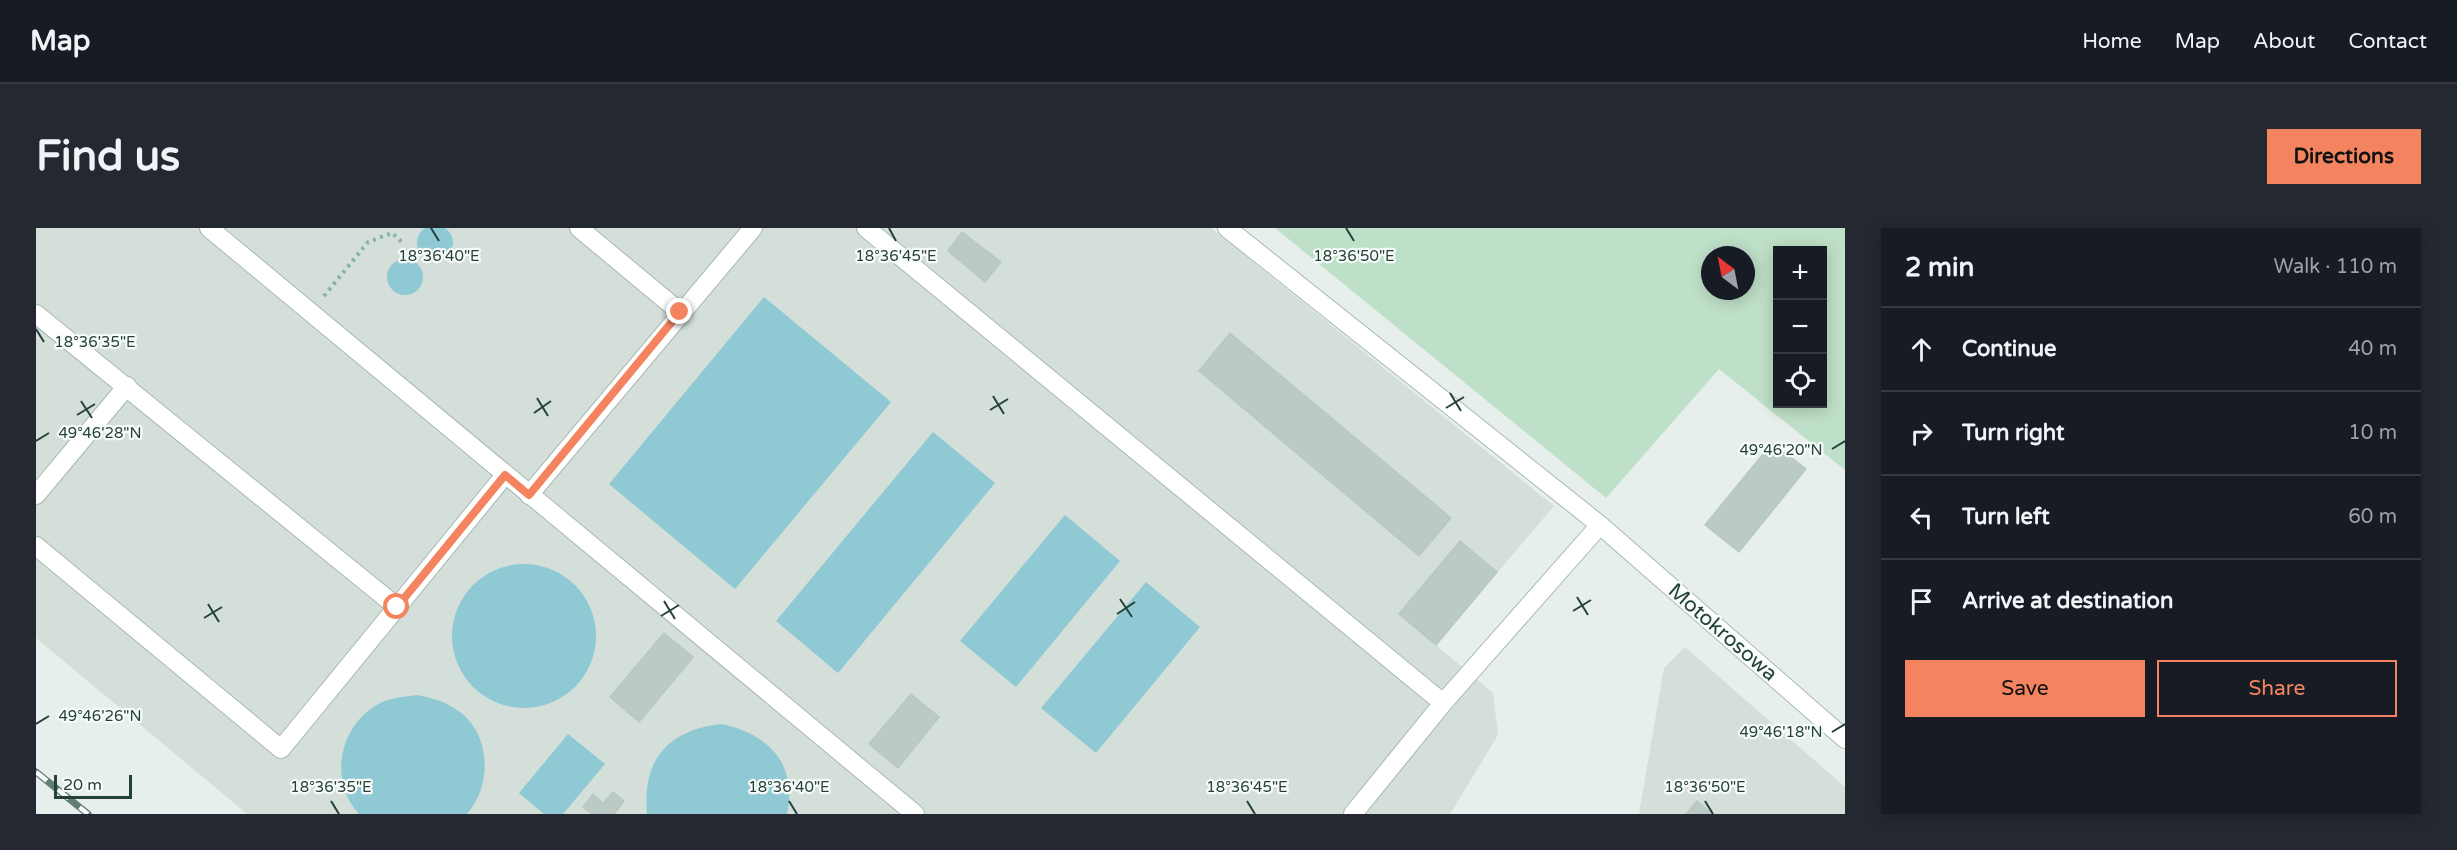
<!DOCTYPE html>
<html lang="en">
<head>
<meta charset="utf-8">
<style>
	body { margin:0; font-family:"Varela Round",sans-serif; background:#242831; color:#f1f3f6 }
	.controls { position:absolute; right:18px; top:18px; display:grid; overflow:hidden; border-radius:0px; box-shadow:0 3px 15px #0003 }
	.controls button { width:54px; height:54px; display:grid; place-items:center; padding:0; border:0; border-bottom:2px solid #363941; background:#171b24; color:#f1f3f6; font:30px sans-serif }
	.compass { position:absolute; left:1665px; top:18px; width:54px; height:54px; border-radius:50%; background:#171b24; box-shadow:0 3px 15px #0003; rotate:328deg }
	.scale { position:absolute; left:18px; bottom:15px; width:78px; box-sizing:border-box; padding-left:6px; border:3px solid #24423a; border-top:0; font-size:16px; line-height:21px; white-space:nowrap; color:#24423a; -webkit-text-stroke:4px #f7fbf9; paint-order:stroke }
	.stop { position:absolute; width:18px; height:18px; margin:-14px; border:4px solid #f4845f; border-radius:50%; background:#fff }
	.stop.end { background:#f4845f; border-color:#fff; box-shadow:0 2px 6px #0008 }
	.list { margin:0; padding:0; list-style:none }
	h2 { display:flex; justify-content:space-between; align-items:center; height:78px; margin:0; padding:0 24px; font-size:26px }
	h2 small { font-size:20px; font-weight:400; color:#9ea1a6 }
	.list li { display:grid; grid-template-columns:39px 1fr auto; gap:18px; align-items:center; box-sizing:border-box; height:84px; padding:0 24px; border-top:2px solid #363941 }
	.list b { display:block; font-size:22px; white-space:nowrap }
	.list em { font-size:20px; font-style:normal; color:#9ea1a6 }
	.actions { display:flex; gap:12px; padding:18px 24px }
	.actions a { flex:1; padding:14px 0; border:2px solid #f4845f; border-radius:0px; text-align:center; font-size:21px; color:#f4845f }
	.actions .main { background:#f4845f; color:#111 }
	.icon { flex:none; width:33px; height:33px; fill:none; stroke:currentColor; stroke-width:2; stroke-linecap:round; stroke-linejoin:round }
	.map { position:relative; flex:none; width:1809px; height:586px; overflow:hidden; border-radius:0px }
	header { display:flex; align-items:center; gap:36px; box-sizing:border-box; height:84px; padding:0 30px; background:#171b24; border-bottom:2px solid #363941 }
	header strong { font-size:28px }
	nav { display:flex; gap:33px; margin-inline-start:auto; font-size:21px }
	.intro { display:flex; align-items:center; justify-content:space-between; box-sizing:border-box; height:144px; padding:0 36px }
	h1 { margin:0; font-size:42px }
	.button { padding:15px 27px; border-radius:0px; background:#f4845f; color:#111; font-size:21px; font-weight:700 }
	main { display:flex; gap:36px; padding:0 36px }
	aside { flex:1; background:#171b24; border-radius:0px; box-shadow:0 3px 15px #0003 }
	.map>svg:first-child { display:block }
</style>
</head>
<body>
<header>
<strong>Map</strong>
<nav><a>Home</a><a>Map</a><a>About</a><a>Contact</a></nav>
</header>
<div class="intro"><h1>Find us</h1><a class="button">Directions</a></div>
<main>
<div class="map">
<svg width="1809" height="586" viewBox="0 0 1809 586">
	<rect width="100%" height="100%" fill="#e6efeb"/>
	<g fill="#d4dfda">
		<polygon points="0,0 1175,0 1518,278 1400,417 1457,465 1462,507 1414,586 211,586 0,410"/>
		<polygon points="1649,419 1809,559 1809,586 1603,586 1628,440"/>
	</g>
	<path fill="#bfe0c8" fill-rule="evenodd" d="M 1239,0 L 1809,0 L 1809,242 L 1683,141 L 1570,270 ZM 1742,22 L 1786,22 L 1786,176 L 1742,176 ZM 1674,27 L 1710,27 L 1710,63 L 1674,63 Z"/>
	<g fill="#8ec9d4">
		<circle cx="399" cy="15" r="18"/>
		<circle cx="369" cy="49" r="18"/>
		<polygon points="728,69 855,174 699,361 573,256"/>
		<polygon points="897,204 959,255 802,445 740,393"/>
		<polygon points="1029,287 1084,333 980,459 924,413"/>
		<circle cx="488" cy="408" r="72"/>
		<polygon points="1110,354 1164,399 1060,525 1005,480"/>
		<path d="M 381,467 C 396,470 408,473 421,482 C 455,504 457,557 431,586 L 323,586 C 294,554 302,504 336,480 C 349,470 366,469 381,467 Z"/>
		<path d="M 686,496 C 732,506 762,536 751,586 L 611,586 C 606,531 632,502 686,496 Z"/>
		<polygon points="532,506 569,536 527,586 508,586 483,565"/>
	</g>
	<g fill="#bbcac4" stroke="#b8c9c2" stroke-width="1.5">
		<polygon points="926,4 965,34 949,54 912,23"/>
		<polygon points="1194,105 1415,290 1383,328 1163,143"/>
		<polygon points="1736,215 1770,241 1703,324 1669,297"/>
		<polygon points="1424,313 1461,344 1400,417 1363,386"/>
		<polygon points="628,405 657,429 603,494 574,469"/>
		<polygon points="875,466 903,489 862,540 833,516"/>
		<polygon points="577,564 588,573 578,586 556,586 547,579 557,566 567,575"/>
		<polygon points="1661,573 1676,586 1650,586"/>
	</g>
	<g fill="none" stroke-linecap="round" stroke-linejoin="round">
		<defs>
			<g id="minor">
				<polyline points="173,0 879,586"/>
				<polyline points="543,0 644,84"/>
				<polyline points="830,0 1407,475"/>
				<polyline points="1191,0 1564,297 1809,511"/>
				<polyline points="0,86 361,379"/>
				<polyline points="0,267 91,158"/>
				<polyline points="493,267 717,0"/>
				<polyline points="0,318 245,521 469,247"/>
				<polyline points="1317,586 1407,475 1564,297"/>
			</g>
		</defs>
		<use href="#minor" stroke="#a8b8b2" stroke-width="20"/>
		<polyline stroke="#86b3a5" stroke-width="4" stroke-dasharray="3 4.5" stroke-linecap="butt" points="288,68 332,14 356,5 368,16"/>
		<use href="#minor" stroke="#fff" stroke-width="18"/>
		<defs>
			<polyline id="rail" points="0,544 52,586"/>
		</defs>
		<use href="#rail" stroke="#5f7d75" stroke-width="7"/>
		<use href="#rail" stroke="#f7fbf9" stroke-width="4.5" stroke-dasharray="14" stroke-linecap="butt"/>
	</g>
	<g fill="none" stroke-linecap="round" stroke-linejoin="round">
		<polyline stroke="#f4845f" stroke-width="8" points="361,379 469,247 493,267 644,84"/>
	</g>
	<path fill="none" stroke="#24423a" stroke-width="2" d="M 395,0 L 403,13M 853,0 L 860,13M 1310,0 L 1318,13M 0,101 L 8,114M 1414,165 L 1425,183M 957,168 L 968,186M 501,170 L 512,188M 45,173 L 56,190M 1410,180 L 1428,169M 954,182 L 972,171M 498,185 L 515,173M 41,187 L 59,176M 0,213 L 13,205M 1796,221 L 1809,213M 1541,369 L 1552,387M 1084,371 L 1096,389M 628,373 L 639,391M 172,376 L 183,394M 1537,383 L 1555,372M 1081,386 L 1099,374M 625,388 L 643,377M 168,390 L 186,379M 0,496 L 13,488M 1796,504 L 1809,496M 295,573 L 303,586M 753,573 L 761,586M 1211,573 L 1219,586M 1669,573 L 1677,586"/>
	<g text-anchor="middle" stroke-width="4.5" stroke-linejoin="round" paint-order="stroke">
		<g font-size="21" fill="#24423a" stroke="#f7fbf9">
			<text transform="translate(1687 404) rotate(41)" y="7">Motokrosowa</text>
		</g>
	</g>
	<g font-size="15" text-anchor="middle" fill="#24423a" stroke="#f7fbf9" stroke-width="4.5" stroke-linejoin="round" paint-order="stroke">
		<text x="403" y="33">18°36'40"E</text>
		<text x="860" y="33">18°36'45"E</text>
		<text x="1318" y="33">18°36'50"E</text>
		<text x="59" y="119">18°36'35"E</text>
		<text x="64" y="210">49°46'28"N</text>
		<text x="1745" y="227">49°46'20"N</text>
		<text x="64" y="493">49°46'26"N</text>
		<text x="1745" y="509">49°46'18"N</text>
		<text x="295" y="564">18°36'35"E</text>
		<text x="753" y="564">18°36'40"E</text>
		<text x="1211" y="564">18°36'45"E</text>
		<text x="1669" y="564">18°36'50"E</text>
	</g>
</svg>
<div class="controls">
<button>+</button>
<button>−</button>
<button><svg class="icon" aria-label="locate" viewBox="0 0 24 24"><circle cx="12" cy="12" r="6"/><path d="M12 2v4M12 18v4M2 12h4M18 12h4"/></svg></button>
</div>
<svg class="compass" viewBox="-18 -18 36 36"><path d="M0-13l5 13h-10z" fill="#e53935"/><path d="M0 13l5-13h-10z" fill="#9ea1a6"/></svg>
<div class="scale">20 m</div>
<div class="stop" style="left:361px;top:379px"></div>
<div class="stop end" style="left:644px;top:84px"></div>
</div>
<aside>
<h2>2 min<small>Walk · 110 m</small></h2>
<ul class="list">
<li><svg class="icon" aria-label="ahead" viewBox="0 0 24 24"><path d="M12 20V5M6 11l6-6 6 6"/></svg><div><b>Continue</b></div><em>40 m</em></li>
<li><svg class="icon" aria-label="right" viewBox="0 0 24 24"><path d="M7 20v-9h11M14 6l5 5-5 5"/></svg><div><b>Turn right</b></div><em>10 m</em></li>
<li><svg class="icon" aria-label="left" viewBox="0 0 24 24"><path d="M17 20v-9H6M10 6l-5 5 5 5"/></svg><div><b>Turn left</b></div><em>60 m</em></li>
<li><svg class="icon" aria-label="arrive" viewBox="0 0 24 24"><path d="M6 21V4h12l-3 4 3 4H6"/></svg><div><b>Arrive at destination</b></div></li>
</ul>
<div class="actions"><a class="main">Save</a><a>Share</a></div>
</aside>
</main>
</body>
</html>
